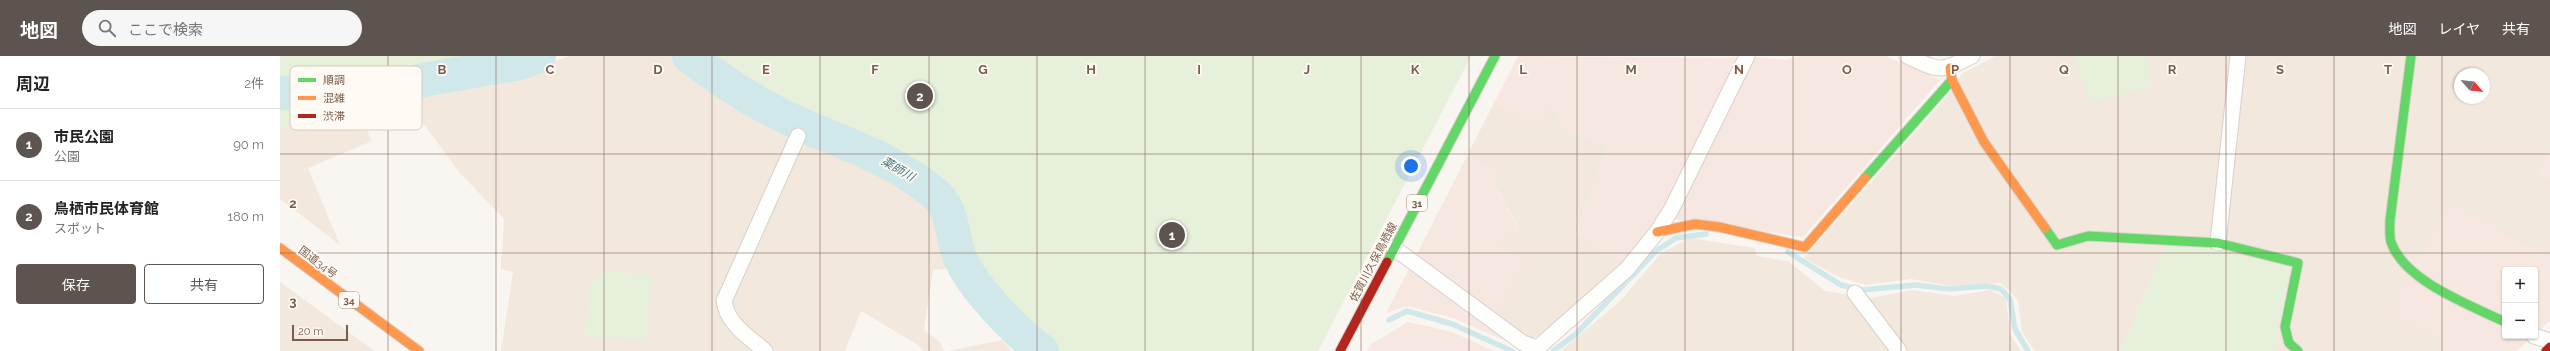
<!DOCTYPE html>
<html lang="ja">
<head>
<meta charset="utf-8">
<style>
	body { margin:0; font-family:Raleway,"Noto Sans JP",sans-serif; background:#f6f6f6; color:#222 }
	.controls { position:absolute; right:12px; bottom:12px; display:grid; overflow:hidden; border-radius:4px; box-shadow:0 1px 3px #0004 }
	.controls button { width:36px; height:36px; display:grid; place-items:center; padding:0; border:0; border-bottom:1px solid #e0e0e0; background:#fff; color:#222; font:20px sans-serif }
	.compass { position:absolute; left:2174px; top:12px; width:36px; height:36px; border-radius:50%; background:#fff; box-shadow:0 1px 3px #0004; rotate:117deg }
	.scale { position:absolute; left:12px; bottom:10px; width:56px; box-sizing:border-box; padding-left:4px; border:2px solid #7a5c4d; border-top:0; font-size:11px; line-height:14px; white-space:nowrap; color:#7a5c4d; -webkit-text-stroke:3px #fffaf3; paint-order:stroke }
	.you { position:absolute; left:1131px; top:110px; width:14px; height:14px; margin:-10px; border:3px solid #fff; border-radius:50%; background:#1a73e8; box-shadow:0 0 0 6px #1a73e833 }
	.badge { display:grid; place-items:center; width:26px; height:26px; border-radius:50%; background:#5d544f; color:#fff; font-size:13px; font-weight:700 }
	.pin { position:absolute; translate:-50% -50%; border:2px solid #fff; box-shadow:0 1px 4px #0006 }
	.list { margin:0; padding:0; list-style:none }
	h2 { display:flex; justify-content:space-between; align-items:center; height:52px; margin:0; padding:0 16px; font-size:17px }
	h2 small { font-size:13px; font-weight:400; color:#767676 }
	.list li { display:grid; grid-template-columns:26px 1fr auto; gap:12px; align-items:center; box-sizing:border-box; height:72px; padding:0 16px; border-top:1px solid #e0e0e0 }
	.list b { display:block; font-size:15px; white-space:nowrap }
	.list p { margin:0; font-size:13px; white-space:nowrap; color:#767676 }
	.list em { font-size:13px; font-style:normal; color:#767676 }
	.actions { display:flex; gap:8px; padding:12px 16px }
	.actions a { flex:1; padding:9px 0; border:1px solid #5d544f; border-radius:4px; text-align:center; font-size:14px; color:#5d544f }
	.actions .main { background:#5d544f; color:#fff }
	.icon { flex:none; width:22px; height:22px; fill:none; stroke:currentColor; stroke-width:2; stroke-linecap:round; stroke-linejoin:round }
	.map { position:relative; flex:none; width:2270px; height:295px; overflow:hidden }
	header { display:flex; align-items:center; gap:24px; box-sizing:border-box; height:56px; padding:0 20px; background:#5d544f; color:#fff }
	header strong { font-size:19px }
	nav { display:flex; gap:22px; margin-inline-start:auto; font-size:14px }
	.search { width:280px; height:36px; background:#f6f6f6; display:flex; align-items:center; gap:10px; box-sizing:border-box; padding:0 14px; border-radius:22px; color:#767676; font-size:15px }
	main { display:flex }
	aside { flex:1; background:#fff }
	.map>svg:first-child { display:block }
</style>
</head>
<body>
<header>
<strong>地図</strong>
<div class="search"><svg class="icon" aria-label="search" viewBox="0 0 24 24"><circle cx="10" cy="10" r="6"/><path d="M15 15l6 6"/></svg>ここで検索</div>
<nav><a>地図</a><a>レイヤ</a><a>共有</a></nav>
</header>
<main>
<aside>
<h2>周辺<small>2件</small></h2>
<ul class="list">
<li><span class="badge">1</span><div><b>市民公園</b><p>公園</p></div><em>90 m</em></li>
<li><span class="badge">2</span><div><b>鳥栖市民体育館</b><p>スポット</p></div><em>180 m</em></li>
</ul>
<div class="actions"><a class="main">保存</a><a>共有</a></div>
</aside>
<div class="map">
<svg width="2270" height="295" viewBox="0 0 2270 295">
	<rect width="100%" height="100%" fill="#f9f5f0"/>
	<g fill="#f2e8de" fill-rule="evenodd">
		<polygon points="289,0 393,0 451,45 581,105 660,157 672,194 665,213 653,214 644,274 660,286 664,295 643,295 638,289 581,255 565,295 221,295 233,216 221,213 224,163 179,116 143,67 131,38 234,21"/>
		<path d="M 1716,0 L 2270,0 L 2270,96 L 2260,119 L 2270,124 L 2270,203 L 2170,149 L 2163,284 L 2157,295 L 1996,295 L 2012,212 L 1884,192 L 1841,295 L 1755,295 L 1742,276 L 1738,244 L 1721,227 L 1671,230 L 1631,223 L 1586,229 L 1559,221 L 1524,202 L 1678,28 L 1681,18 ZM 2180,18 L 2204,18 L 2204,42 L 2180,42 Z"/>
		<polygon points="1270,46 1282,72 1328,91 1296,177 1343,207 1267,276 1248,284 1215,260 1216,186 1239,173 1214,128 1219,117 1187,100 1214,47 1256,70"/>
		<polygon points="75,47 92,85 28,112 60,189 0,143 0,72 58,48"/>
		<polygon points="1410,182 1474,192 1477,200 1508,205 1545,235 1591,242 1632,234 1674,240 1710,234 1726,242 1730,278 1741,295 1281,295 1340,245 1381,197"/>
		<polygon points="0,226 93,294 94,295 0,295"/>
		<polygon points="722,284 732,295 668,295"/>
	</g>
	<g fill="#f6e8e1">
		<polygon points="1238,0 1460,2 1380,159 1343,207 1296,177 1328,91 1282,72 1270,46 1256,71 1214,47"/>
		<polygon points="1521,0 1606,0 1660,24 1523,181 1393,163 1475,1 1505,4"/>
		<polygon points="2270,96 2270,124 2260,120"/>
		<polygon points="1187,100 1219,117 1214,129 1239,174 1216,187 1245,207 1215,260 1135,202"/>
		<polygon points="2170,149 2270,203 2270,265 2255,278 2255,214 2225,214 2225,280 2253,280 2236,295 2157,295 2162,284 2113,260 2125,219 2136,206"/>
		<polygon points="1129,213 1239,291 1173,262 1127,250 1106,257"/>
		<polygon points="1128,266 1172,276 1214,295 1087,295 1090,289"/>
	</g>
	<g fill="#e7f0db">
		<polygon points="0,0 228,0 70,29 0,29"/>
		<polygon points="420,0 1191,0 1038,295 766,295 751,283 696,211 677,146 657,127 577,85 487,45 443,18"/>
		<polygon points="1794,0 1867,0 1872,31 1809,47"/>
		<polygon points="0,48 58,48 0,72"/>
		<polygon points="1921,191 2012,212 1996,295 1841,295 1884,192"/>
		<polygon points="326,215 372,219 366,285 305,281 310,227"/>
	</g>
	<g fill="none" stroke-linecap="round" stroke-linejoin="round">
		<g stroke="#d0e8ea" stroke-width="5.5">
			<polyline points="1508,196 1561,229 1582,234 1636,229 1668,233 1707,230 1721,233 1730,243 1735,273 1748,295"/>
			<polyline points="1109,264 1127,255 1172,268 1232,295"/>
			<polyline points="1273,295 1296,278 1376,195 1396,182 1426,178"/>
		</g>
		<g stroke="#d0e8ea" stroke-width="34">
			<path d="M 409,0 C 448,31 490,56 536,75 C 578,92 618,107 654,137 C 678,157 669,185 683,208 C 698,237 736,276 762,295"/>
			<polyline points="0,37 53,40 240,7 259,0"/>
		</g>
		<defs>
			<g id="street">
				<path d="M 1627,0 C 1660,15 1659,17 1692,0"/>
				<polyline points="1938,187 1958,0"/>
				<polyline points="1114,192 1243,287 1257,292"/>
				<polyline points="1575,237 1619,295"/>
				<polyline points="2254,280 2270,285"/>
				<path d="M 485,295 C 469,281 447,268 444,245 L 518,80"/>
				<polyline points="1254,295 1347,213 1377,176 1391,154 1467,0"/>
			</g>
			<g id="fast">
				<path d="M 2131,0 L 2110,164 C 2110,171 2109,179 2111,186 C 2124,225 2190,249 2225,266"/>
				<polyline points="1585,122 1672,24"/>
				<polyline points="1765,172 1777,189 1808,180 1938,187 2018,207 2005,271 2009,287 2018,295"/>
				<polyline points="1107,206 1215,0"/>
			</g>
			<g id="slow">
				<polyline points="1670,12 1672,24 1704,86 1765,172"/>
				<polyline points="1377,176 1415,168 1439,171 1525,191 1585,122"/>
				<polyline points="0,192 139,295"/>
			</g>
			<g id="jam">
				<polyline points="1060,295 1107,206"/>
				<polyline points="2266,295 2270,291"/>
			</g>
		</defs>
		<use href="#street" stroke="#d7d1cb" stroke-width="17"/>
		<use href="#fast" stroke="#d9d2cb" stroke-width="11"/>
		<use href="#slow" stroke="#d9d2cb" stroke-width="11"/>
		<use href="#jam" stroke="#d9d2cb" stroke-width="11"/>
		<use href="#street" stroke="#fefefd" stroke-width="15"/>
		<use href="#fast" stroke="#63d668" stroke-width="9"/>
		<use href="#slow" stroke="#ff974d" stroke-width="9"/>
		<use href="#jam" stroke="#b3261e" stroke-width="9"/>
	</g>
	<path fill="none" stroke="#7a5c4d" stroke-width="1" stroke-opacity="0.55" d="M 108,0 L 108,295M 216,0 L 216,295M 324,0 L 324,295M 432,0 L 432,295M 540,0 L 540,295M 649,0 L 649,295M 757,0 L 757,295M 865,0 L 865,295M 973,0 L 973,295M 1081,0 L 1081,295M 1189,0 L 1189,295M 1297,0 L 1297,295M 1405,0 L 1405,295M 1513,0 L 1513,295M 1621,0 L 1621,295M 1730,0 L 1730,295M 1838,0 L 1838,295M 1946,0 L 1946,295M 2054,0 L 2054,295M 2162,0 L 2162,295M 0,98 L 2270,98M 0,197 L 2270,197"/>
	<g text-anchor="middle" stroke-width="3.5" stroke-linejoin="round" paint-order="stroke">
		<g fill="#fffaf3" stroke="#a28b7f" stroke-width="1">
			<rect x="1127" y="139" width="20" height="16" rx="3"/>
			<rect x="59" y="236" width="20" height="16" rx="3"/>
		</g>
		<g font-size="10" font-weight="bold" fill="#7a5c4d">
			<text x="1137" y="151">31</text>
			<text x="69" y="248">34</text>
		</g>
		<g font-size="11" fill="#7a5c4d" stroke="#fffaf3">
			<text transform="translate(38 206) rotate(37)" y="4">国道34号</text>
			<text transform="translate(1093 206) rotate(-62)" y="4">佐賀川久保鳥栖線</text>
		</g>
		<g font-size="12" font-style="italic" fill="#437c86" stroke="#fffaf3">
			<text transform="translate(618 113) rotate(30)" y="4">薬師川</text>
		</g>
	</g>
	<rect x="10" y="10" width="132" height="64" rx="6" fill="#fffaf3" stroke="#d7cbc1" stroke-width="1"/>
	<rect x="18" y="22" width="18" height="4" fill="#63d668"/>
	<rect x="18" y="40" width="18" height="4" fill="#ff974d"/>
	<rect x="18" y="58" width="18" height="4" fill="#b3261e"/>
	<g font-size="11" fill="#7a5c4d">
		<text x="43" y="28">順調</text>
		<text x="43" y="46">混雑</text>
		<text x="43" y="64">渋滞</text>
	</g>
	<g font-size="13" text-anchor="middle" font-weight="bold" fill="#7a5c4d" stroke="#fffaf3" stroke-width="3.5" stroke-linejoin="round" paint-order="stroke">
		<text x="162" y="18">B</text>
		<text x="270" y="18">C</text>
		<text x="378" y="18">D</text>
		<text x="486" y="18">E</text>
		<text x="595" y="18">F</text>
		<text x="703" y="18">G</text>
		<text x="811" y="18">H</text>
		<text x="919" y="18">I</text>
		<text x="1027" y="18">J</text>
		<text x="1135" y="18">K</text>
		<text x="1243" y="18">L</text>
		<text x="1351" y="18">M</text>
		<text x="1459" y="18">N</text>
		<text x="1567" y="18">O</text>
		<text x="1675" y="18">P</text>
		<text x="1784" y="18">Q</text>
		<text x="1892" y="18">R</text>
		<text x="2000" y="18">S</text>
		<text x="2108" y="18">T</text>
		<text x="13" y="152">2</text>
		<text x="13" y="250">3</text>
	</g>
</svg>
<div class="controls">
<button>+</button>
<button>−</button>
</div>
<svg class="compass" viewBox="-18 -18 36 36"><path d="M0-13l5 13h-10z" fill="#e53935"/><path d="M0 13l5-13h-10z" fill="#767676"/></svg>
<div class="scale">20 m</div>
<div class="you"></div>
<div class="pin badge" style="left:892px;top:179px">1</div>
<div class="pin badge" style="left:640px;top:40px">2</div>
</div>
</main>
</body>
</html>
